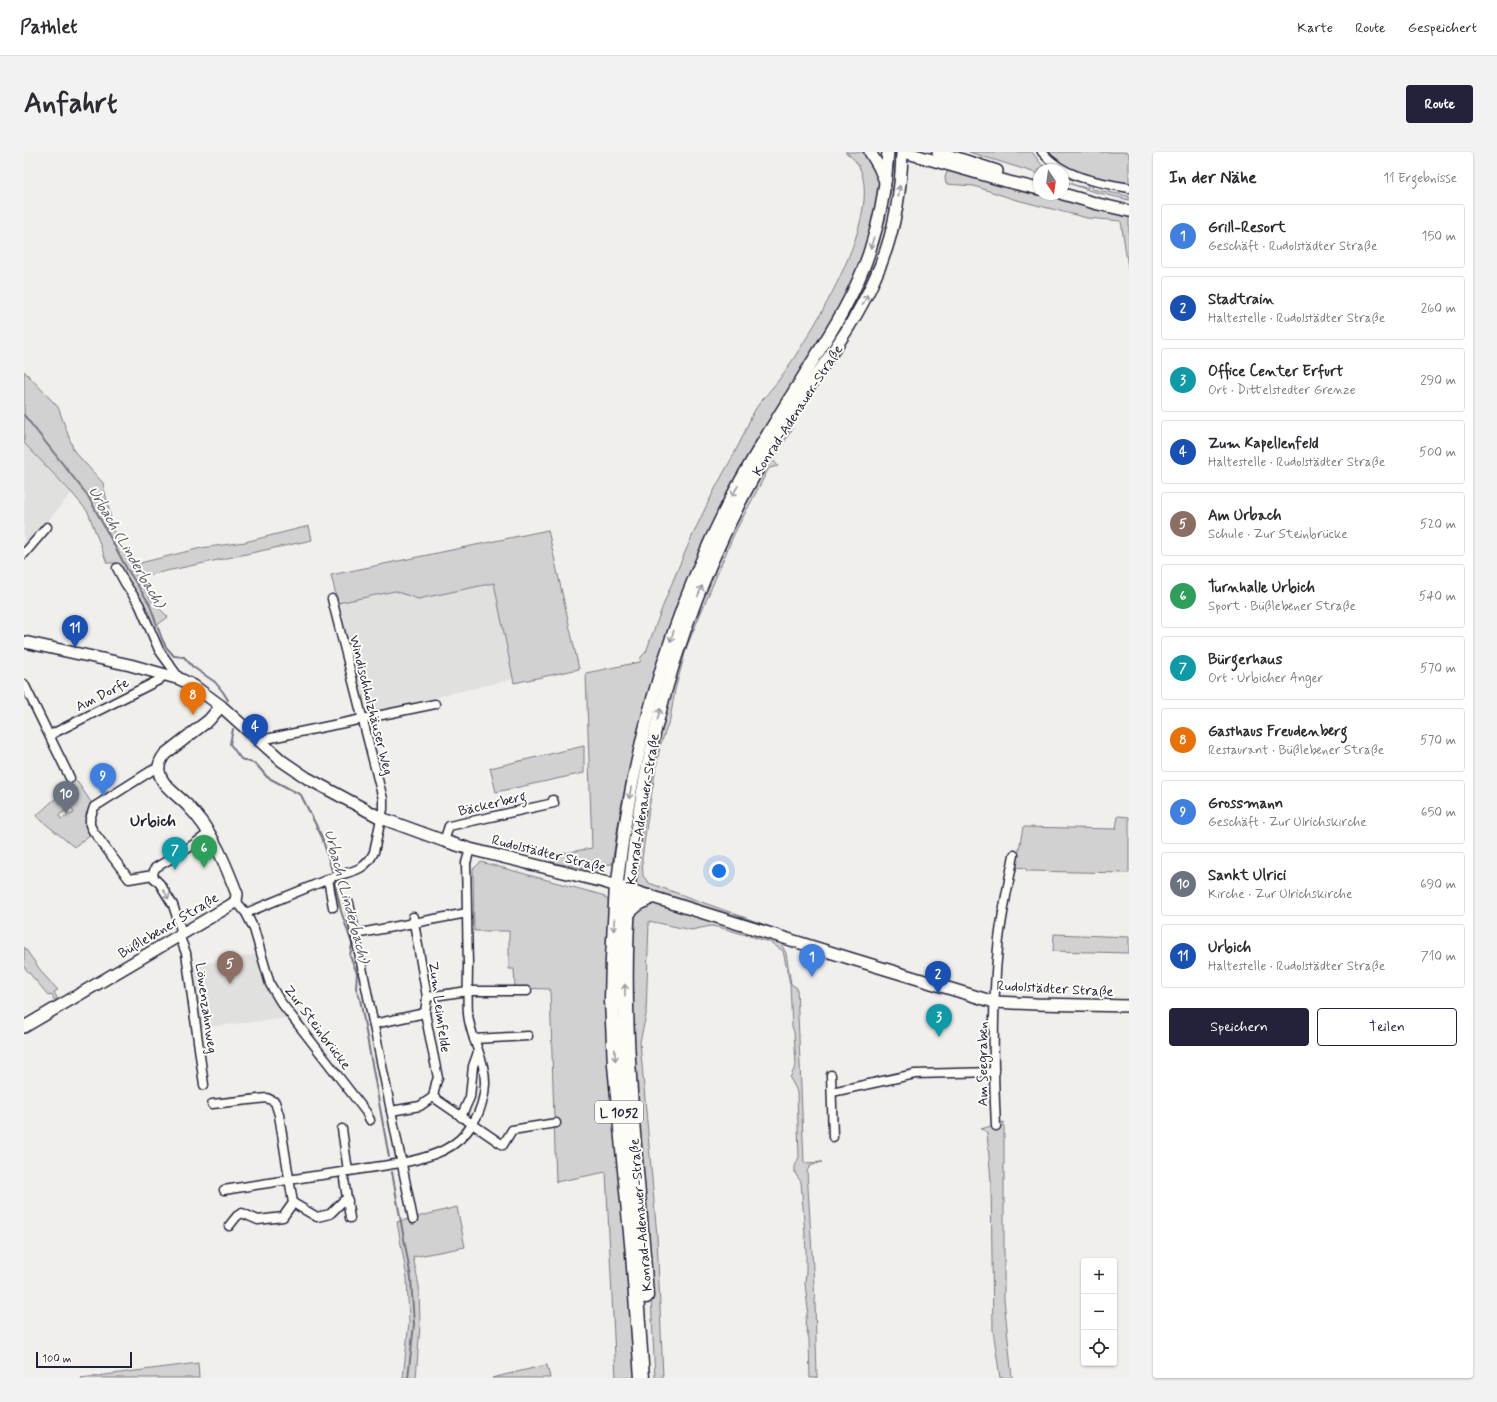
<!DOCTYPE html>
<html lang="de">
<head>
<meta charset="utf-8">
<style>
	body { margin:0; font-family:Mynerve,sans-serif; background:#f2f2f3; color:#2b2b33 }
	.controls { position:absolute; right:12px; bottom:12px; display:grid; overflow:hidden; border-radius:4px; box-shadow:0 1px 3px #0004 }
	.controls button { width:36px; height:36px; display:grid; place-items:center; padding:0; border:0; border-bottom:1px solid #e1e1e2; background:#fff; color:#2b2b33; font:20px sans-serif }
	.compass { position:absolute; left:1009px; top:12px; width:36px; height:36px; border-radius:50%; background:#fff; box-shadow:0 1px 3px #0004; rotate:167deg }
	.scale { position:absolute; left:12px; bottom:10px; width:96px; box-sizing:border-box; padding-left:4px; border:2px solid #22223b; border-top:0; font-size:11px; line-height:14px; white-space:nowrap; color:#22223b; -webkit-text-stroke:3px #fdfcf7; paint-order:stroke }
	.you { position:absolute; left:695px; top:719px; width:14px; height:14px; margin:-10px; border:3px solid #fff; border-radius:50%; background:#1a73e8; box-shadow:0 0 0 6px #1a73e833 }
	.badge { display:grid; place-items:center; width:26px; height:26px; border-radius:50%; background:#22223b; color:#fff; font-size:13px; font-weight:700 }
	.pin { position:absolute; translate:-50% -33px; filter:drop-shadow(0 1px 2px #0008) }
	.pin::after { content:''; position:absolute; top:21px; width:14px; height:12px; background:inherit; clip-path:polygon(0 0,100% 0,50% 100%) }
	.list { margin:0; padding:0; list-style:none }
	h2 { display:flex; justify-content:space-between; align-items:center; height:52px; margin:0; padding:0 16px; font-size:17px }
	h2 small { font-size:13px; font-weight:400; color:#7c7c81 }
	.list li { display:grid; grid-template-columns:26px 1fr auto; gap:12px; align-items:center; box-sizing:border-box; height:64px; margin:0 8px 8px; padding:0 8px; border:1px solid #e1e1e2; border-radius:4px }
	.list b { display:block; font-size:15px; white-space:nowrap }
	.list p { margin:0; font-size:13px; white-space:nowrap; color:#7c7c81 }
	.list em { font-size:13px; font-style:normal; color:#7c7c81 }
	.actions { display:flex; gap:8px; padding:12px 16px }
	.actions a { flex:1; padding:9px 0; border:1px solid #22223b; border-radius:4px; text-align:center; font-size:14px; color:#22223b }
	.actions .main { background:#22223b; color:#fff }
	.icon { flex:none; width:22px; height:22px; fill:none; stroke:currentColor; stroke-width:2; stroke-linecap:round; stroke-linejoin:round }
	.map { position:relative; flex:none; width:1105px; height:1226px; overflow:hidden; border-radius:4px }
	header { display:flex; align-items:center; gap:24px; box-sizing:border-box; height:56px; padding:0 20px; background:#fff; border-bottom:1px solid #e1e1e2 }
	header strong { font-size:19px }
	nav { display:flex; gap:22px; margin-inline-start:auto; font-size:14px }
	.intro { display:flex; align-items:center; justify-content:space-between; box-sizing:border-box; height:96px; padding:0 24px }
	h1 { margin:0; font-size:28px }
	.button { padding:10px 18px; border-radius:4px; background:#22223b; color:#fff; font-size:14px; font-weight:700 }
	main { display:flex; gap:24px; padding:0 24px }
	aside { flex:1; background:#fff; border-radius:4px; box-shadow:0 1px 3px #0004 }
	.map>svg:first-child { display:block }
</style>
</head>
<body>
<header>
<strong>Pathlet</strong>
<nav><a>Karte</a><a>Route</a><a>Gespeichert</a></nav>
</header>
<div class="intro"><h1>Anfahrt</h1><a class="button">Route</a></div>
<main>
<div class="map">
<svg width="1105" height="1226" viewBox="0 0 1105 1226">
	<rect width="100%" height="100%" fill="#f0efec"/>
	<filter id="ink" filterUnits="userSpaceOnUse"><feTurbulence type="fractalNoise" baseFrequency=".025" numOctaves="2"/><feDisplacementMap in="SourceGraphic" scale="8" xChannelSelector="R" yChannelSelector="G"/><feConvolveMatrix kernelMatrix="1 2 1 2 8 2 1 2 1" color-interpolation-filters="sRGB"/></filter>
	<g filter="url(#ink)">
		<g fill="#e0e0df">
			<polygon points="0,291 48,341 0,396"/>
			<polygon points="470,431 489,527 341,562 314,451 371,439 394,447"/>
			<polygon points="232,802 237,819 250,845 265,866 175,876 166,818 168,814"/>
		</g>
		<g fill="#d2d1d1" stroke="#7a7a86" fill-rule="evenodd">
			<path d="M 821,0 L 840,0 L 846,8 L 856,28 L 856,42 L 839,107 L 809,169 L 750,263 L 611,597 C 599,635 594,673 588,712 L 579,713 L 572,719 L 527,710 L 529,703 L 568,696 L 562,521 L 616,510 L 617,505 L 622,500 C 642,443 665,387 693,333 C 701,318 710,303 717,288 C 723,276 727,262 735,252 C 741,244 748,237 754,229 C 782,191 882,36 821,0 Z"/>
			<polygon points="945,0 1008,0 1017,12 1024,18 1015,18 1015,22"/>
			<polygon points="1012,0 1105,0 1105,40 1069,33 1068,37 1105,44 1105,48 1067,39 1039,29 1039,28 1050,33 1063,36 1064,32 1051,29 1039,24 1039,18 1028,18 1028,17 1020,9"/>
			<polygon points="932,18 1015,42 1105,64 1105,122 1097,69 1063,66 989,47 950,34 922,32 921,25 923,20"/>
			<polygon points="0,219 34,255 50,299 79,331 90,381 108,417 127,448 144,465 128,477 119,452 93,411 83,411 64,360 48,341 0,291"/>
			<polygon points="765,274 769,276 749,308 754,314 745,316 710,382 663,494 651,538 646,567 636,594 625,656 618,707 619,724 625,731 761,780 758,794 762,801 767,832 773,836 780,1011 798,1010 786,1014 783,1019 791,1150 793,1226 786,1226 785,1187 781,1171 784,1157 781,1132 782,1120 782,1098 778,1042 777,1030 771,1021 771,1014 775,1005 773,941 772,937 766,926 772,913 770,880 768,875 766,832 759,799 746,790 698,776 687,774 667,778 625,769 622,863 616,890 633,1084 639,1226 631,1226 627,1145 607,875 609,860 609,796 611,763 611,718 627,616 652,518 686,423 724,345"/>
			<polygon points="285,374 288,388 119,424 112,412 177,396 221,390"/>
			<polygon points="524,378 555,517 490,531 470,431 394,447 371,439 314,451 307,423"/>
			<polygon points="560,594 560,621 472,640 466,616"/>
			<path d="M 52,628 L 69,653 L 67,682 L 50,695 L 12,664 ZM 47,655 L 50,661 L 37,667 L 35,663 Z"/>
			<polygon points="1094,664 1105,665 1105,721 1003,719 1001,716 992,715 999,675 1092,677"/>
			<polygon points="457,710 578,743 584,748 585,755 614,1226 592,1226 582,1020 532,1030 526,837 491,836 490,817 485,817 485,779 450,779 449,717"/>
			<polygon points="1030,782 1105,785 1105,801 1029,799"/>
			<polygon points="0,795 20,823 34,838 30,840 33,846 32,848 30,848 28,843 25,844 0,815"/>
			<polygon points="980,970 980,1147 988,1226 976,1226 969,1178 967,1029 963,981 959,977 957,977"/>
			<polygon points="433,1055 441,1095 389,1105 395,1134 396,1174 392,1226 379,1226 385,1170 383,1126 373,1070"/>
			<polygon points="174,1211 175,1226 57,1226"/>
			<polygon points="523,1213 526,1226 468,1226 522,1213"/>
		</g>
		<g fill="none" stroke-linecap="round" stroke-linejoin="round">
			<g stroke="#737381" stroke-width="2">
				<polyline points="0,263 64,344 103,417 125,451 138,487 142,495 150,504 160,505 169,515 191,530 199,540 204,548"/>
				<polyline points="209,577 206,592 217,607 232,612 243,625 277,643 298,685 308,719 317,759 328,792 326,804 333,821 332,836 336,847 365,1005"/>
				<polyline points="368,1020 387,1126 390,1172 384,1226"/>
			</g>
			<defs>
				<g id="street">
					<path d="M 1018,0 C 1040,26 1073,30 1105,36"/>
					<polyline points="0,402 23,375"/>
					<polyline points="93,416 101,431 115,452 135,498 156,527"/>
					<path d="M 308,447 L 359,647 L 359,657 L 350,700 C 342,718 329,719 312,724"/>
					<polyline points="0,532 46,626"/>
					<polyline points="26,583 135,528 141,522"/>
					<polyline points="237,591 242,587 411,552"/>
					<polyline points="420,689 425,674 530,651 529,648"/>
					<polyline points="129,723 105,727 69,679 66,673 66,667 70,655 127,619 135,615"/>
					<polyline points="304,727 309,755"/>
					<polyline points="212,749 222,761 230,777 246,832 256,849 342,960 346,968"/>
					<polyline points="325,751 389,1067"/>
					<polyline points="222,761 307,726"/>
					<polyline points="158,781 149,753 136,732 130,726 129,722 131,716 163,697 185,681"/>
					<polyline points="331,782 443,761"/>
					<polyline points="155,783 162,801 180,933"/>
					<polyline points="403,845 444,839 503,839"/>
					<polyline points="350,872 401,861"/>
					<polyline points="450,887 504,884"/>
					<polyline points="807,923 809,985"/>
					<polyline points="808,940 891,922 971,920"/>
					<polyline points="409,945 479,993 488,978 532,971"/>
					<polyline points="188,952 243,946 251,950 255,963 269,1051 259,1065 234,1068 218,1061 213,1064 205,1074"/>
					<polyline points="367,959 396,954 409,945 412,931 414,926 401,861 403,845 389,765"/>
					<polyline points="437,965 446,945 449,914 454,900"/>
					<path d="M 972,974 C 969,915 968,855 974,796 C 977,765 984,734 990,703"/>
					<polyline points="318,977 324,1019"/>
					<polyline points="320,1027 326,1066"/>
					<path d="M 200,1038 C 244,1031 288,1024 332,1018 C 360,1013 393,1011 420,998 C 444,986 460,960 461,932 C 462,908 446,886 444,862 C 443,845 444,828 444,811 C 443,778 443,745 442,711 L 446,697"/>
					<polyline points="269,1051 293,1065 306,1062 319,1049 324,1049"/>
				</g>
				<g id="secondary">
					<polyline points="846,0 855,15 861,29"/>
					<polyline points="880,0 985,30 1015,37"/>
					<polyline points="914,0 973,19"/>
					<polyline points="1039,42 1074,52 1105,59"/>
					<polyline points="0,490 106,513 156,527 170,534 197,554 258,609 283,626 357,666 420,689 446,697 580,730 825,806 970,850 1012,852 1105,854"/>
					<path d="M 593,734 C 607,602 643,473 703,354 C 728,304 759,258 788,210 C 810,176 832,140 845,101 C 856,68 862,35 864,0"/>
					<path d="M 605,738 C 618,598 657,461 723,337 C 743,299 766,263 790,227 C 812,195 834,164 850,128 C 869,88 877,44 878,0"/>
					<path d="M 0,875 L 207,753 L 212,749 L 213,742 C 201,711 188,678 164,654 C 155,644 137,634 135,619 C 134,613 137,607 141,602 L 185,568 L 197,554"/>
				</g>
				<g id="highway">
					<polyline points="593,734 589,807 588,848 591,913 609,1102 618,1226"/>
					<path d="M 605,738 C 594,874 613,1009 622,1144"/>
					<polyline points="603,761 613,752 626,745"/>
				</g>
			</defs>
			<use href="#street" stroke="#22223b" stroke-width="11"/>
			<use href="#secondary" stroke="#22223b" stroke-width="14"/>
			<use href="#highway" stroke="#22223b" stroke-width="17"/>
			<use href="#street" stroke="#fdfcf7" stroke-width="8"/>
			<use href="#secondary" stroke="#fdfcf7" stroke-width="11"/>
			<use href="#highway" stroke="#fdfcf7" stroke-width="14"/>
		</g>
		<defs><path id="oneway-shaft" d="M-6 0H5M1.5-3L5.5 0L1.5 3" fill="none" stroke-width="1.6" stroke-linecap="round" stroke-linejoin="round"/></defs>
		<g stroke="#9a9aa2">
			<use href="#oneway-shaft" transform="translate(875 39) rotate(-83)"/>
			<use href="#oneway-shaft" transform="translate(848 91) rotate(107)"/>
			<use href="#oneway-shaft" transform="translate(841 148) rotate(-64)"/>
			<use href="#oneway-shaft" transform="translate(711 339) rotate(119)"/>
			<use href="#oneway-shaft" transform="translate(676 439) rotate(-68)"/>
			<use href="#oneway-shaft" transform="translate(648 484) rotate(108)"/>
			<use href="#oneway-shaft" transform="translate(635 562) rotate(-74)"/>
			<use href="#oneway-shaft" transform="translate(606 641) rotate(101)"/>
			<use href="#oneway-shaft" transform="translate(142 742) rotate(60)"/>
			<use href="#oneway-shaft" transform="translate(590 773) rotate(93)"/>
			<use href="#oneway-shaft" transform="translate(601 838) rotate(-91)"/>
			<use href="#oneway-shaft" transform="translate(591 903) rotate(88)"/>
		</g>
	</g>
	<g text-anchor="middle" stroke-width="4" stroke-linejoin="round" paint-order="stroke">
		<rect fill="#fdfcf7" stroke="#646373" stroke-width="1" x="571" y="949" width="48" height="22" rx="3"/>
		<g font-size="13" font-weight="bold" fill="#22223b">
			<text x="595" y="965">L 1052</text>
		</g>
		<g font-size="14" fill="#22223b" stroke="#fdfcf7">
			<text transform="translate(773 258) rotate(-57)" y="5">Konrad-Adenauer-Straße</text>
			<text transform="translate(78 542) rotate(-27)" y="5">Am Dorfe</text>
			<text transform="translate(348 553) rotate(76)" y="5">Windischholzhäuser Weg</text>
			<text transform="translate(468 651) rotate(-13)" y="5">Bäckerberg</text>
			<text transform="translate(618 657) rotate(-81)" y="5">Konrad-Adenauer-Straße</text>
			<text transform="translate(525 701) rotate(14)" y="5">Rudolstädter Straße</text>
			<text transform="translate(144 773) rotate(-31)" y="5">Büßlebener Straße</text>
			<text transform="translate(1031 836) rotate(3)" y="5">Rudolstädter Straße</text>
			<text transform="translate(416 855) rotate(82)" y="5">Zum Leimfelde</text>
			<text transform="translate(183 856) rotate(82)" y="5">Löwenzahnweg</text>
			<text transform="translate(294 875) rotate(53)" y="5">Zur Steinbrücke</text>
			<text transform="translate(958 912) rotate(-90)" y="5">Am Seegraben</text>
			<text transform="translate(616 1063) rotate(-95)" y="5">Konrad-Adenauer-Straße</text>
		</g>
		<g font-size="15" font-style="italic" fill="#58586a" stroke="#fdfcf7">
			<text transform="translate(103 395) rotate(60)" y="5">Urbach (Linderbach)</text>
			<text transform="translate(323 744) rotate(75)" y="5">Urbach (Linderbach)</text>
		</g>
		<g font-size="16" font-weight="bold" fill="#22223b" stroke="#fdfcf7">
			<text x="129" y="674">Urbich</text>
		</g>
	</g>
</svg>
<div class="controls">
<button>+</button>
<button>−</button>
<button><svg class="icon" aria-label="locate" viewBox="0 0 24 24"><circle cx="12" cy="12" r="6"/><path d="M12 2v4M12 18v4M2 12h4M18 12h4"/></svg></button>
</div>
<svg class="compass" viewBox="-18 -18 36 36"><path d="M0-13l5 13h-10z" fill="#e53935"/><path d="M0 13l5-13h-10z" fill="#7c7c81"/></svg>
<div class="scale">100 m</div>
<div class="you"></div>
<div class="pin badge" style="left:788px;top:825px;background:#3f7fe0">1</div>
<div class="pin badge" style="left:914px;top:842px;background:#1a4fb4">2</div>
<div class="pin badge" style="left:915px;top:885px;background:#0f9aa8">3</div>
<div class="pin badge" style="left:231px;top:595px;background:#1a4fb4">4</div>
<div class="pin badge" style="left:206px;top:832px;background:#8d6e63">5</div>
<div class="pin badge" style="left:180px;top:716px;background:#2e9e5b">6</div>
<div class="pin badge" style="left:151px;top:718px;background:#0f9aa8">7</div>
<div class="pin badge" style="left:169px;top:563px;background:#e8710a">8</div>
<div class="pin badge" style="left:79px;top:644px;background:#3f7fe0">9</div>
<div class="pin badge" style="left:42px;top:662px;background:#6b7280">10</div>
<div class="pin badge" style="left:51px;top:496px;background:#1a4fb4">11</div>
</div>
<aside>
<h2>In der Nähe<small>11 Ergebnisse</small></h2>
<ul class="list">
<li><span class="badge" style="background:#3f7fe0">1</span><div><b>Grill-Resort</b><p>Geschäft · Rudolstädter Straße</p></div><em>150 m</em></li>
<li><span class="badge" style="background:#1a4fb4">2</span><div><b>Stadtrain</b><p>Haltestelle · Rudolstädter Straße</p></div><em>260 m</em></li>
<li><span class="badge" style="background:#0f9aa8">3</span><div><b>Office Center Erfurt</b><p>Ort · Dittelstedter Grenze</p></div><em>290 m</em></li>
<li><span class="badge" style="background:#1a4fb4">4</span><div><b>Zum Kapellenfeld</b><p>Haltestelle · Rudolstädter Straße</p></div><em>500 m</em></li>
<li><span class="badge" style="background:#8d6e63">5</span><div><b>Am Urbach</b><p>Schule · Zur Steinbrücke</p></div><em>520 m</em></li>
<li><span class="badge" style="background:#2e9e5b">6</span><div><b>Turnhalle Urbich</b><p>Sport · Büßlebener Straße</p></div><em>540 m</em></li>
<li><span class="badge" style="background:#0f9aa8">7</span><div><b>Bürgerhaus</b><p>Ort · Urbicher Anger</p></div><em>570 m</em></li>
<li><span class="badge" style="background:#e8710a">8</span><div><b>Gasthaus Freudenberg</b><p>Restaurant · Büßlebener Straße</p></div><em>570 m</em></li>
<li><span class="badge" style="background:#3f7fe0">9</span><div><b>Grossmann</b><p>Geschäft · Zur Ulrichskirche</p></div><em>650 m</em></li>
<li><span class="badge" style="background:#6b7280">10</span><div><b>Sankt Ulrici</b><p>Kirche · Zur Ulrichskirche</p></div><em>690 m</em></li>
<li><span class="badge" style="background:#1a4fb4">11</span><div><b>Urbich</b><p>Haltestelle · Rudolstädter Straße</p></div><em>710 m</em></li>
</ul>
<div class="actions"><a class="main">Speichern</a><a>Teilen</a></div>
</aside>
</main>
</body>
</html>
